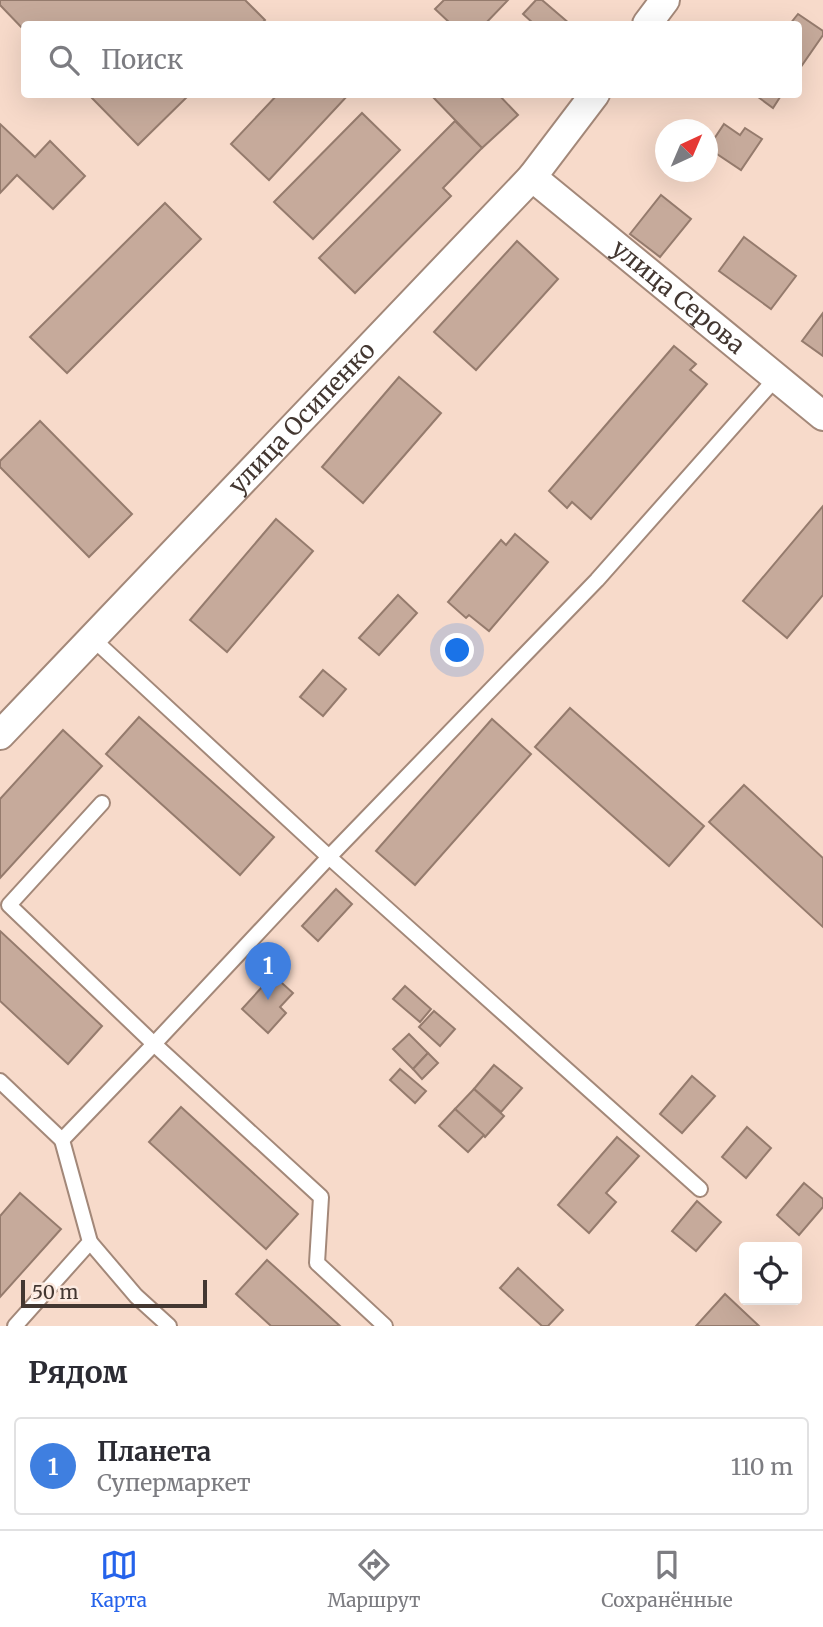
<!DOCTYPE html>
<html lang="ru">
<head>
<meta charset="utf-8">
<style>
	body { margin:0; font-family:Merriweather,serif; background:#f7f7f7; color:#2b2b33 }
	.controls { position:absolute; right:21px; bottom:21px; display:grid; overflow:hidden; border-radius:7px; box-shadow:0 7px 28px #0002 }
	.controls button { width:63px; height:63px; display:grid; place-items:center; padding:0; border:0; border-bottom:2px solid #e1e1e2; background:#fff; color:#2b2b33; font:35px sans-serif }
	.compass { position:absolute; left:655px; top:119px; width:63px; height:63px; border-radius:50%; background:#fff; box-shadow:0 7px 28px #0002; rotate:44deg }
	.scale { position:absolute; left:21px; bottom:18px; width:186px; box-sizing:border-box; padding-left:7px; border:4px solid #433731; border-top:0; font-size:19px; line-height:24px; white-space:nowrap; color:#433731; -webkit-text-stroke:5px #fceae0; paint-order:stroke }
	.you { position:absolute; left:458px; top:651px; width:24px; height:24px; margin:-18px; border:5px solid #fff; border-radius:50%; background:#1a73e8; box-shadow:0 0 0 10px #1a73e833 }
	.badge { display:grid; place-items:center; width:46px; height:46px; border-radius:50%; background:#2563eb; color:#fff; font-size:23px; font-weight:700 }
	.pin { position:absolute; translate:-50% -58px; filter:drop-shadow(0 2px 4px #0008) }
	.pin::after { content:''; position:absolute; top:37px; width:24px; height:21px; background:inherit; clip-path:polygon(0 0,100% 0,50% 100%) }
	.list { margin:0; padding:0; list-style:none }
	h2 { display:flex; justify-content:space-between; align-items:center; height:91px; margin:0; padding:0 28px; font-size:30px }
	h2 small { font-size:23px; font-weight:400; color:#7c7c81 }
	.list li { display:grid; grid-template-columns:46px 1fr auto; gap:21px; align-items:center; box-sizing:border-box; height:98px; margin:0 14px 14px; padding:0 14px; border:2px solid #e1e1e2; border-radius:7px }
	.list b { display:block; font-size:26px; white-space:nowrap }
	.list p { margin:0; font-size:23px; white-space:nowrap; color:#7c7c81 }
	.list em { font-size:23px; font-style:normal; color:#7c7c81 }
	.icon { flex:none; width:38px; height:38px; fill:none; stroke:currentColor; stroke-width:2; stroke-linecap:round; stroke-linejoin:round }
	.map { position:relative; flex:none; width:823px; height:1326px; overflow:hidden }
	.search { position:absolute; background:#fff; box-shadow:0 7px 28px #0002; left:21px; right:21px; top:21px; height:77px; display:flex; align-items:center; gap:18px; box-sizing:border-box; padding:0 24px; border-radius:7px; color:#7c7c81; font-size:26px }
	.sheet { height:203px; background:#fff }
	nav { display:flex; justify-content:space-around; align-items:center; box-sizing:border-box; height:98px; border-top:2px solid #e1e1e2; background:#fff; font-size:19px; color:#7c7c81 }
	nav a { display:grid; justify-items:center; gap:4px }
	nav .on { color:#2563eb }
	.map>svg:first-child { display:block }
</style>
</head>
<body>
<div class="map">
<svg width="823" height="1326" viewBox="0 0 823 1326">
	<rect width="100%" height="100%" fill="#f7daca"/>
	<g fill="#c6aa9b" stroke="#957b6d" stroke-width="2">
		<polygon points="0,0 245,0 265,20 261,24 24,24 24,30 0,5"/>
		<polygon points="444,0 508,0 485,24 451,24 435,9"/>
		<polygon points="536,0 542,0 570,24 534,24 523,14"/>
		<polygon points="798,14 823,31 823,35 798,71 798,24 790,24"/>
		<polygon points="88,94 190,94 138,145"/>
		<polygon points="278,94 349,94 269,180 231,144"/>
		<polygon points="430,94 498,94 518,115 482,148"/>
		<polygon points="754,94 782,94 773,108"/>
		<polygon points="362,113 400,150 313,239 274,202"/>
		<polygon points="455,121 482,148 443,188 451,196 355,293 319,258"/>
		<polygon points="0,124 35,157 50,141 85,176 53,209 17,175 0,193"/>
		<polygon points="724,124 740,135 745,128 762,139 741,170 708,148"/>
		<polygon points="661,195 691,219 660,257 630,234"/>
		<polygon points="165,203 201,239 67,373 30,337"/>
		<polygon points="744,237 796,276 771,309 719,271"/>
		<polygon points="517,241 558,279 476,370 434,332"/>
		<polygon points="823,313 823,356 802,341"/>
		<polygon points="674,346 696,364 690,370 707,384 591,519 572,502 567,508 549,491"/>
		<polygon points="399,377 441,413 363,503 322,467"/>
		<polygon points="40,421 132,514 89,557 0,467 0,461"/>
		<polygon points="823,506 823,595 787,638 743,601"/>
		<polygon points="276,519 313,551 227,652 190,620"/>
		<polygon points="515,534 548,562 489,631 469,615 466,618 448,602 501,540 506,545"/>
		<polygon points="398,595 417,613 379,655 359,638"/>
		<polygon points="323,670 346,689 323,716 300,697"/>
		<polygon points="570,708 704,826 669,866 535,747"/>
		<polygon points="139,717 274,837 240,875 106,754"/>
		<polygon points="492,719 531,754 415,885 376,851"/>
		<polygon points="63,730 102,766 0,878 0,799"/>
		<polygon points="744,785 823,858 823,927 709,822"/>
		<polygon points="336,889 352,904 318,941 302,926"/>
		<polygon points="0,931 102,1026 68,1064 0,1001"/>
		<polygon points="273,975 293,993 280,1007 286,1013 268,1033 242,1009"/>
		<polygon points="405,986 431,1009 420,1022 393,999"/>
		<polygon points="434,1011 455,1029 440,1046 419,1027"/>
		<polygon points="409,1034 428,1053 413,1069 393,1049"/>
		<polygon points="428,1053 438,1063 422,1079 413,1069"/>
		<polygon points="494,1065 522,1088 501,1112 474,1089"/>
		<polygon points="400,1069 426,1091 415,1103 390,1080"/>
		<polygon points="692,1076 715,1096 682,1133 660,1114"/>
		<polygon points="474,1089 504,1116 485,1137 455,1109"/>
		<polygon points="181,1107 298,1214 266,1249 149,1142"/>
		<polygon points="455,1109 484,1135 468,1152 439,1126"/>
		<polygon points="747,1127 771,1148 746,1178 722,1157"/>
		<polygon points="617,1137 639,1156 606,1193 616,1202 589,1233 558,1205"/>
		<polygon points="804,1183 823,1199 823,1207 799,1235 777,1215"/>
		<polygon points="20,1193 61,1229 0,1297 0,1216"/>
		<polygon points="697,1201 721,1222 696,1251 672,1231"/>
		<polygon points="267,1260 340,1326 271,1326 236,1294"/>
		<polygon points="518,1268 563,1310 548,1326 542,1326 500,1288"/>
		<polygon points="725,1294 759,1326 696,1326"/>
	</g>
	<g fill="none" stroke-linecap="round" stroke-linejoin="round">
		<defs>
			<g id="lane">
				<polyline points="92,638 329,857 700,1189"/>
				<polyline points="0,1081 62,1140 154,1044 9,905 102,803"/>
				<polyline points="90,1242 136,1296 169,1326"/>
				<polyline points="15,1326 90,1242 62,1140"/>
				<polyline points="385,1326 317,1263 321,1197 154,1044 329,857 597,580 776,378"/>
			</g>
			<g id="street">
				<polyline points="647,24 665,0"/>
				<path id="s1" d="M 532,177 L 823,416"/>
				<path id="s2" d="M 0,735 L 532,177 L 595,94"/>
			</g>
		</defs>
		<use href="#lane" stroke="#a38879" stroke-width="18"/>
		<use href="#street" stroke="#a38879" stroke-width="32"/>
		<use href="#lane" stroke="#fff" stroke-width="14"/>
		<use href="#street" stroke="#fff" stroke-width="28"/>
	</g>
	<g text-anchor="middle" stroke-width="5" stroke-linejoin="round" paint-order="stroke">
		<g font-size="24" fill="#433731" stroke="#fceae0">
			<text dy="8" stroke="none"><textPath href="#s1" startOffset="189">улица Серова</textPath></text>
			<text dy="8" stroke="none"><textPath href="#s2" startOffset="438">улица Осипенко</textPath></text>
		</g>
	</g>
</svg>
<div class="controls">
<button><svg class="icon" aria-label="locate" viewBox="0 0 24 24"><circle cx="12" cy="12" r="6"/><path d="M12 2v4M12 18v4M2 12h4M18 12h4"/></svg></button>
</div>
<svg class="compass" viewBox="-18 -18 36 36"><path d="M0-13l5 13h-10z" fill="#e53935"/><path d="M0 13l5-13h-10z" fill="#7c7c81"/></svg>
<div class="scale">50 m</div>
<div class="you"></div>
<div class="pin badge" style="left:268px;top:1000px;background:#3f7fe0">1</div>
<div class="search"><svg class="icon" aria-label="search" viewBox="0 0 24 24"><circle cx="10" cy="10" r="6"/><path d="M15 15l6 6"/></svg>Поиск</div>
</div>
<section class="sheet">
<h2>Рядом<small></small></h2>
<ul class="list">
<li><span class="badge" style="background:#3f7fe0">1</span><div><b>Планета</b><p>Супермаркет</p></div><em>110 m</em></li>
</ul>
</section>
<nav>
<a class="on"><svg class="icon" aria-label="map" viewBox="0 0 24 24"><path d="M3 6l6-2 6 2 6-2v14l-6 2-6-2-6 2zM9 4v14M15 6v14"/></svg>Карта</a>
<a><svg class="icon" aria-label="directions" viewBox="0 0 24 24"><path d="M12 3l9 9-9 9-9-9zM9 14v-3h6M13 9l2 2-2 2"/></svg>Маршрут</a>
<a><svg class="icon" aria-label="saved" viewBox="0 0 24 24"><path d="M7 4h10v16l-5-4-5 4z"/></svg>Сохранённые</a>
</nav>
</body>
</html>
